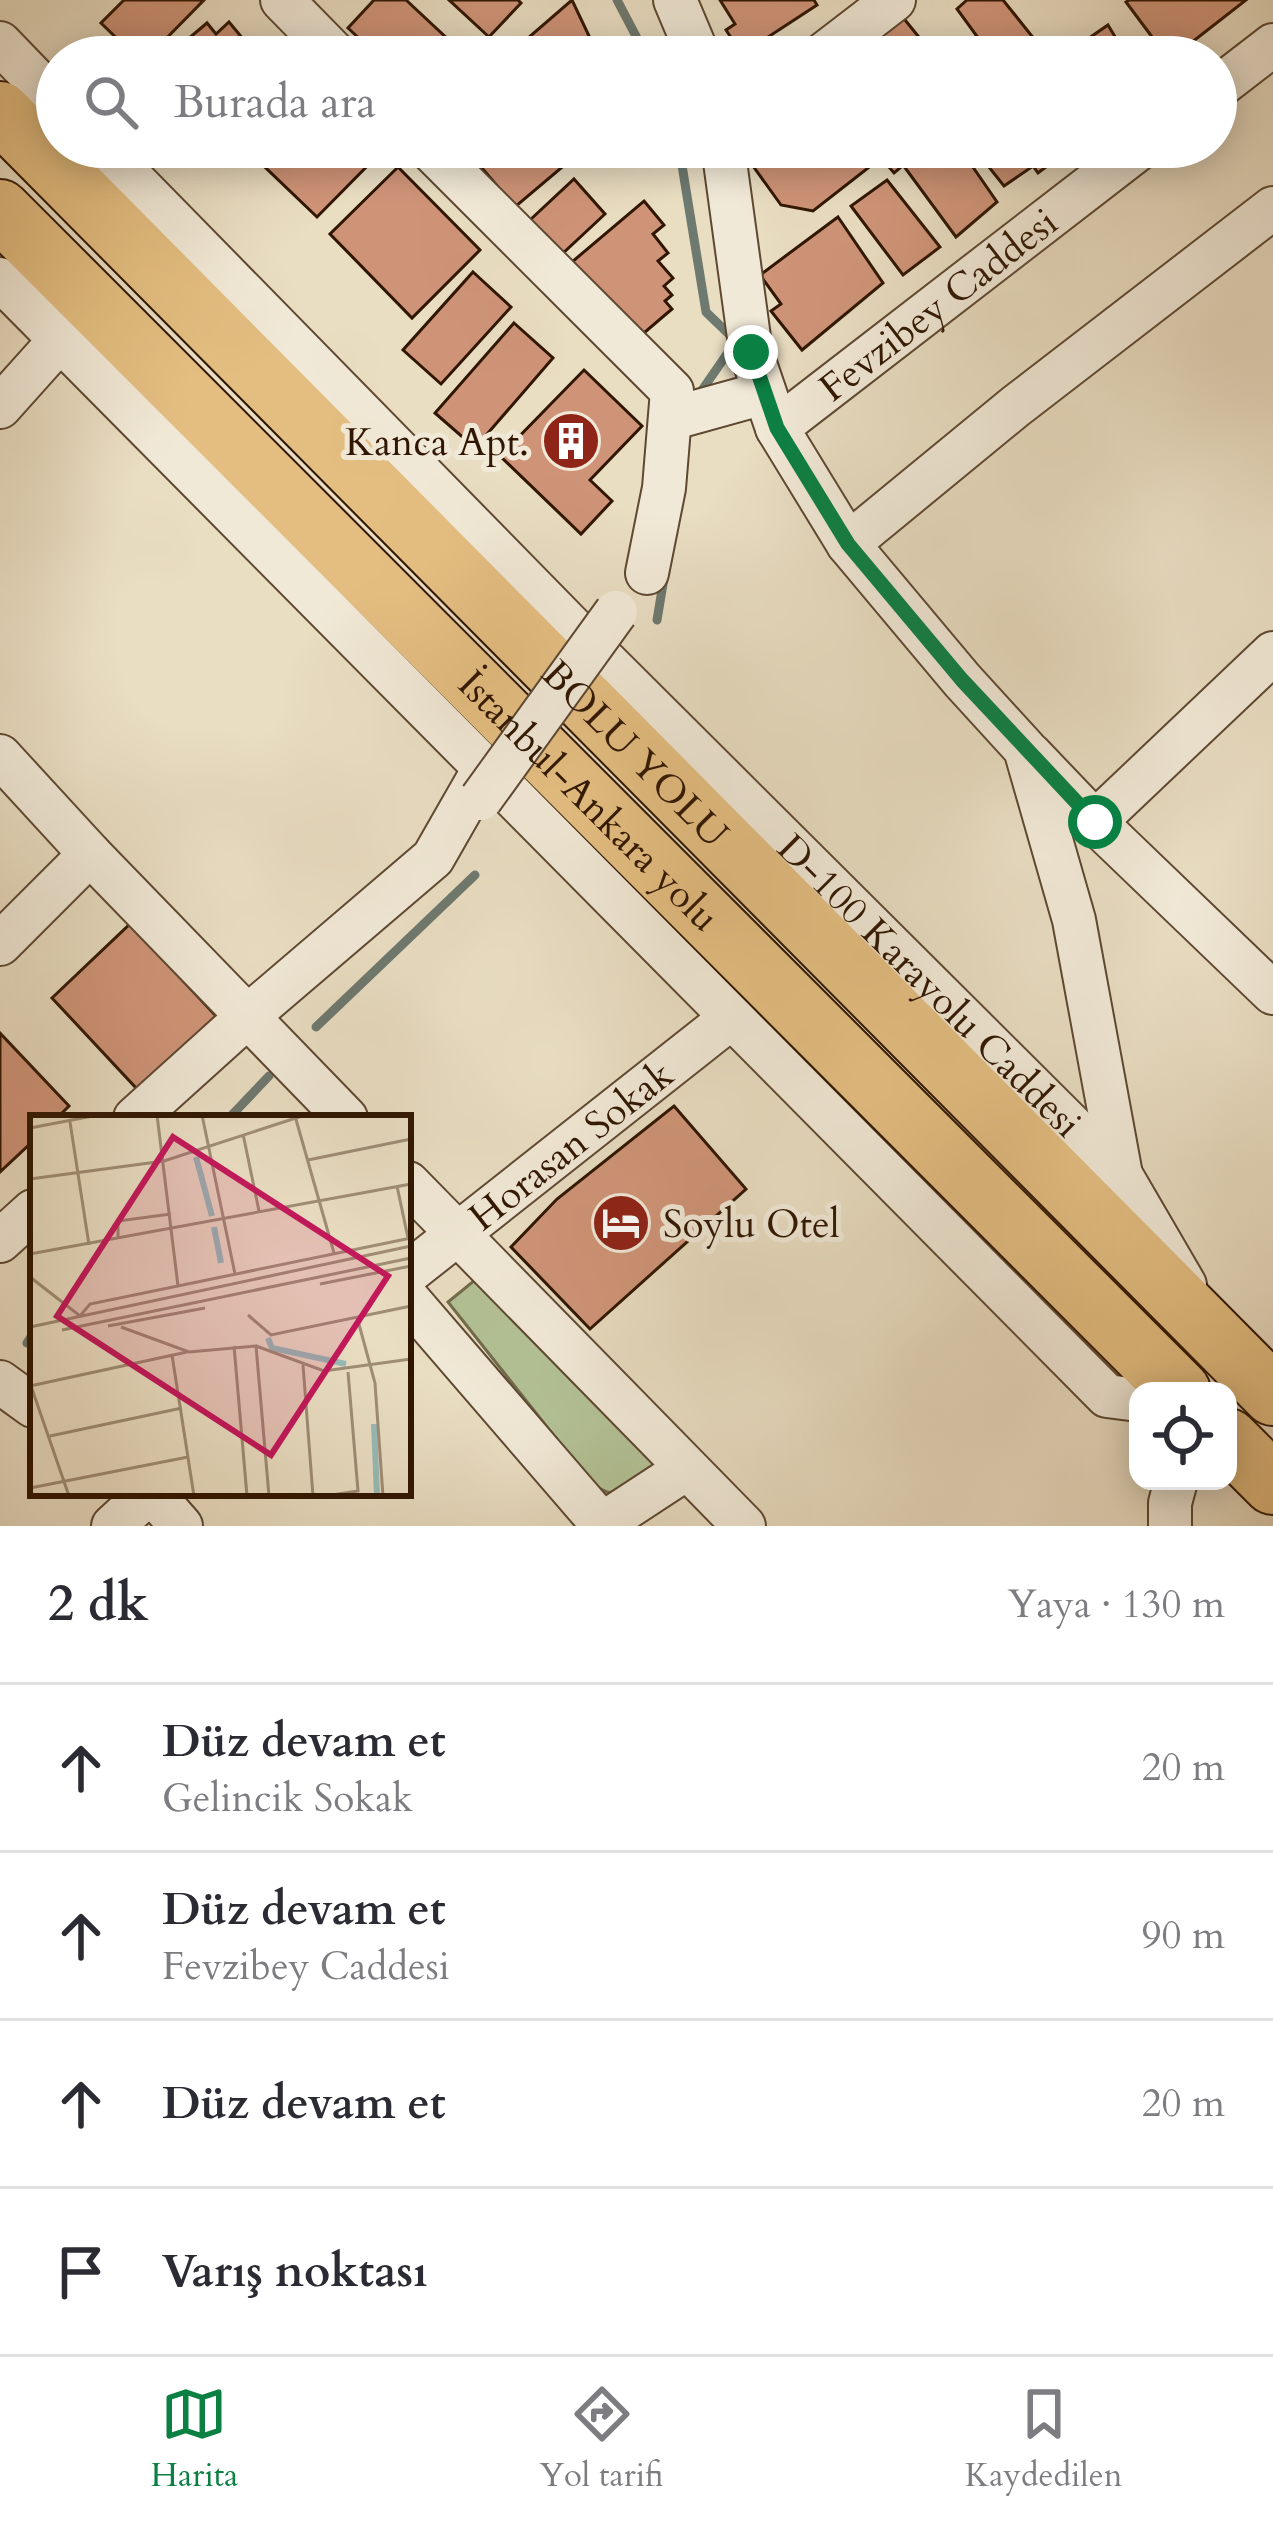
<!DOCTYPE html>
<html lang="tr">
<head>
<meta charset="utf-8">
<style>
	body { margin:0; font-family:Cardo,serif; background:#f2f2f3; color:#2b2b33 }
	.controls { position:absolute; right:36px; bottom:36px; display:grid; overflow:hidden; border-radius:24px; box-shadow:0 6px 30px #0003 }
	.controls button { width:108px; height:108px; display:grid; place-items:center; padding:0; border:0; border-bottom:3px solid #e1e1e2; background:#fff; color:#2b2b33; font:60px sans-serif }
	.stop { position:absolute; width:36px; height:36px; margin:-27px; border:9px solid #0b8043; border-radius:50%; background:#fff }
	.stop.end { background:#0b8043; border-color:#fff; box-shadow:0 3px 12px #0008 }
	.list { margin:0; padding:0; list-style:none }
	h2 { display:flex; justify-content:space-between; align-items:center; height:156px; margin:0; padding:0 48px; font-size:51px }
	h2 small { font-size:39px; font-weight:400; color:#7c7c81 }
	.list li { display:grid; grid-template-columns:78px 1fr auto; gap:36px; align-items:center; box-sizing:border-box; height:168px; padding:0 48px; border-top:3px solid #e1e1e2 }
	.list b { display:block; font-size:45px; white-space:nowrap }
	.list p { margin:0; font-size:39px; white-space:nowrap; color:#7c7c81 }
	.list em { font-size:39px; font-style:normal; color:#7c7c81 }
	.icon { flex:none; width:66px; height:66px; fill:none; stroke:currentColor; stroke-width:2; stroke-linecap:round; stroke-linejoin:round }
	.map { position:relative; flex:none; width:1273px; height:1526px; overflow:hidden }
	.search { position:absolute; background:#fff; box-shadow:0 6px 30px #0003; left:36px; right:36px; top:36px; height:132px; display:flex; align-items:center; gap:30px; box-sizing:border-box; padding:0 42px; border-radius:66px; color:#7c7c81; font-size:45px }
	.sheet { height:828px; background:#fff }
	nav { display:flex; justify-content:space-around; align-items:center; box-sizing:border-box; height:168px; border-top:3px solid #e1e1e2; background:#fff; font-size:33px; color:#7c7c81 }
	nav a { display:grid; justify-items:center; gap:6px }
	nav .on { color:#0b8043 }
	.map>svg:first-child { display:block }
</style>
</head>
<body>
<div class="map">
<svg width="1273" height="1526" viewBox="0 0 1273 1526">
	<rect width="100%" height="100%" fill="#e9ddc2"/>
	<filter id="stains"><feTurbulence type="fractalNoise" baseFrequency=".00167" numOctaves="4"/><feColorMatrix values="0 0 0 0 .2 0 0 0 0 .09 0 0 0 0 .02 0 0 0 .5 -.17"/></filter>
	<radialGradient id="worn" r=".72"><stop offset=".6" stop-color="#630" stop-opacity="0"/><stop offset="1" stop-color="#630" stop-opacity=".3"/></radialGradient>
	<polygon fill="#b3c296" stroke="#726c4c" stroke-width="3" points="475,1280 661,1470 624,1495 607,1492 593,1485 448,1302"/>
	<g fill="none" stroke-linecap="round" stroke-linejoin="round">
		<g stroke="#6e796f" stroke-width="9">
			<polyline points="617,0 647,57"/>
			<polyline points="679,147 706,312 736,341 700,393"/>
			<polyline points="657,620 664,578"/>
			<polyline points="316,1027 475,875"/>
			<polyline points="229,1118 269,1076"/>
			<polyline points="27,1343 33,1334"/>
		</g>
	</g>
	<g fill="#cf9478" stroke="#301602" stroke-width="3">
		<polygon points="124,0 204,0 148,57 136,57 101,23"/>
		<polygon points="374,0 406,0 467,57 379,57 348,28"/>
		<polygon points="449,0 518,0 521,3 489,37"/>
		<polygon points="572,0 599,57 533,57 521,44"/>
		<polygon points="720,0 814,0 817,5 742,54 726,30 735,24"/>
		<polygon points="967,0 1003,0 1039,45 1025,57 992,57 957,9"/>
		<polygon points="1129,0 1246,0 1173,57 1167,57 1126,2"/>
		<polygon points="901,15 935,57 880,57 867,41"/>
		<polygon points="229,22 258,57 203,57 188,39 207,23 216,34"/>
		<polygon points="1108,25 1120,45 1127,40 1138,57 1072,57 1069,52"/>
		<polygon points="244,147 386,147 317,217"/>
		<polygon points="464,147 586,147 515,207"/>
		<polygon points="751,147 852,147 868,168 813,211 781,205 753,166"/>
		<polygon points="872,147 925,147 894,173"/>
		<polygon points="925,147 959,147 997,202 956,237 903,165"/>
		<polygon points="973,147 1073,147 1038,173 1033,166 1004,186"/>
		<polygon points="398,167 480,250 412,318 330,234"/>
		<polygon points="574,179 605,214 561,255 530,220"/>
		<polygon points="887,180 940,247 903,275 851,206"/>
		<polygon points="644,201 664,225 653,234 668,253 658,261 673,278 664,286 672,295 665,301 672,309 637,339 572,262"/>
		<polygon points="838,217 883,283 802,350 771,311 781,304 760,275"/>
		<polygon points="473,272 511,307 441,384 403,350"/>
		<polygon points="514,323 553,358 475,448 435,413"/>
		<polygon points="584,370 642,426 590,480 612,501 581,534 500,456"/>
		<polygon points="130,924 216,1016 138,1090 52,998"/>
		<polygon points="0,1033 69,1106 57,1118 33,1118 33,1141 0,1172"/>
		<polygon points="674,1106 746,1189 590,1329 511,1247 557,1199"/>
	</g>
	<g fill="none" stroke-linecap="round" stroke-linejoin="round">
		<defs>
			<g id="minor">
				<polyline points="282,0 338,57"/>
				<polyline points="675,0 699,57"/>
				<polyline points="0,43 57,102"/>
				<polyline points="820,57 894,0"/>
				<polyline points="1216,89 1273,45"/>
				<path id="s1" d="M 101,147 L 591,647 L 1121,1175 L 1185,1285"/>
				<polyline points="428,147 672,391 664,488 647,573"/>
				<polyline points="723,147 751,352 777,428"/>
				<polyline points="0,279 1107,1396 1138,1400"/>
				<polyline points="0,407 60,340"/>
				<polyline points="670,419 764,393"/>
				<polyline points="848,544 1016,406 1273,208"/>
				<polyline points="1030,754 1095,822 1273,993"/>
				<polyline points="0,756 90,854 346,1118"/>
				<polyline points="1095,822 1273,653"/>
				<polyline points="0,944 90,854"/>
				<polyline points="135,1118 248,1016 433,858 485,767"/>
				<path id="s2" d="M 1121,1175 L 1074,920 L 1025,749 L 962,680 L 848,544 L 777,428 L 1141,147"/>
				<polyline points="408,1183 744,1526"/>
				<polyline points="0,1241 33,1211"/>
				<path id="s3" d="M 408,1273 L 731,1018"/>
				<polyline points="408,1299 602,1524 686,1469"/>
				<polyline points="0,1382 33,1406"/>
				<polyline points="152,1493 181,1526"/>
				<polyline points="113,1526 149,1493"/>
				<polyline points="1170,1526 1170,1503 1176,1481"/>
			</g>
			<g id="highway">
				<path id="s4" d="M 0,112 L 1273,1395"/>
				<path id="s5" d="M 0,210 L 1180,1391"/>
				<polyline points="1228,1439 1273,1484"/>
			</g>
		</defs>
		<use href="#minor" stroke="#5e4832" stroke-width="46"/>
		<use href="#highway" stroke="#301602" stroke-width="64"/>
		<use href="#minor" stroke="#f1e9d7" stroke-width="42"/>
		<use href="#highway" stroke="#e4be81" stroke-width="60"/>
		<defs>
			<polyline id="minor-bridge" points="481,799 616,612"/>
		</defs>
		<use href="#minor-bridge" stroke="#5e4832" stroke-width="46" stroke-linecap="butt"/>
		<use href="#minor-bridge" stroke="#f1e9d7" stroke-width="42"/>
	</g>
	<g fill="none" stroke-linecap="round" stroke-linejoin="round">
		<polyline stroke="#0b8043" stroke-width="15" points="751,352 777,428 848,544 962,680 1095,822"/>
	</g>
	<defs>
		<symbol id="building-disc" viewBox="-11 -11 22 22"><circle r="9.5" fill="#8f2418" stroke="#f1e9d7"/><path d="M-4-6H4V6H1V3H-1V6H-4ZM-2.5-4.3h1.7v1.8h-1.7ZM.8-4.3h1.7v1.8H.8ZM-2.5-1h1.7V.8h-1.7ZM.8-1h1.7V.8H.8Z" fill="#fff"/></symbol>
		<symbol id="hotel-disc" viewBox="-11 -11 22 22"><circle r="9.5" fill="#8f2418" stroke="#f1e9d7"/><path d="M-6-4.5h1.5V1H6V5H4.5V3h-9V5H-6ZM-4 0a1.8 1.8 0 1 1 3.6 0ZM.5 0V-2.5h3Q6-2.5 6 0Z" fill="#fff"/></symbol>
	</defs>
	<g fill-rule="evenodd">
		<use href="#building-disc" x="538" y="408" width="66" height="66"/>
		<use href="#hotel-disc" x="588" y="1190" width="66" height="66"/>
	</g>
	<g text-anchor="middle" stroke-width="10" stroke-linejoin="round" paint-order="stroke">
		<g font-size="39" fill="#301602" stroke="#f1e9d7">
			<text dy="14" stroke="none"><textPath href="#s2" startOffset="1047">Fevzibey Caddesi</textPath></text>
			<text dy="14" stroke="none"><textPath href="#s4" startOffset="903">BOLU YOLU</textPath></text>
			<text dy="14" stroke="none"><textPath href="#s5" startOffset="834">İstanbul-Ankara yolu</textPath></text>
			<text dy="14" stroke="none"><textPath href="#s1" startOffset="1179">D-100 Karayolu Caddesi</textPath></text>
			<text dy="14" stroke="none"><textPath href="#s3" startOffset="207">Horasan Sokak</textPath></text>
		</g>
		<g font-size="39" fill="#301602" stroke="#f1e9d7" text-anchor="end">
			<text x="529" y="455">Kanca Apt.</text>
			<text x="663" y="1237" text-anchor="start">Soylu Otel</text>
		</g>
	</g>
	<g transform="translate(30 1115)">
		<rect width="381" height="381" fill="#e9ddc2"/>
		<path fill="none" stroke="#97bbb7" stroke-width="6" d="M 166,42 L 182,101M 184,112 L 191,148M 238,223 L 242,233 L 316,249M 344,309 L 347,381"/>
		<path fill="none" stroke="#9f8d75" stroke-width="3" d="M 127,0 L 148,171M 172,0 L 205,159M 265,1 L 304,138M 40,7 L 59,130M 0,13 L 68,0M 213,19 L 229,96M 278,45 L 381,24M 0,64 L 134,46 L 275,0M 367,71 L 378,123M 88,123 L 88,106 L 141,99M 0,139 L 381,69M 0,162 L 50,201 L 60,189 L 381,123M 290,169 L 381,151M 218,200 L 241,220 L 381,191M 327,202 L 345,268 L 353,381M 78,211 L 175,193M 0,212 L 381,131M 91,212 L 159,237 L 226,231 L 239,381M 32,215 L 381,143M 204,231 L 217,381M 226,231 L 294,256 L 381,244M 142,240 L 164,381M 273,250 L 283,381M 0,271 L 157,237M 1,271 L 39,381M 20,321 L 152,293M 0,373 L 158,342M 295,381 L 328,376 L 318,257"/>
		<path fill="#c2185b" fill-opacity="0.15" stroke="#c2185b" stroke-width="6" d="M 143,22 L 358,161 L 241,340 L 27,201 Z"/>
		<rect width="381" height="381" fill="none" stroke="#301602" stroke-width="6"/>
	</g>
	<rect width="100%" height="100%" filter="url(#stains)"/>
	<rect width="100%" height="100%" fill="url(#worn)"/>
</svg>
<div class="controls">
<button><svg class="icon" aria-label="locate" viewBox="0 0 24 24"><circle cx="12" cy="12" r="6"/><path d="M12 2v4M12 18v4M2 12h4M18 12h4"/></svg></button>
</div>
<div class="stop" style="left:1095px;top:822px"></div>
<div class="stop end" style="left:751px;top:352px"></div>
<div class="search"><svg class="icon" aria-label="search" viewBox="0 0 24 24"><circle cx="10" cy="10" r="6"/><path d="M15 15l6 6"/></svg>Burada ara</div>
</div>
<section class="sheet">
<h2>2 dk<small>Yaya · 130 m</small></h2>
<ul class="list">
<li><svg class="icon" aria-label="ahead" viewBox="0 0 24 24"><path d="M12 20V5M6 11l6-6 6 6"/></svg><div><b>Düz devam et</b><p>Gelincik Sokak</p></div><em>20 m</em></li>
<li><svg class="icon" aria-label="ahead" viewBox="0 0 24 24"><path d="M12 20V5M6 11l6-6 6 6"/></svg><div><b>Düz devam et</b><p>Fevzibey Caddesi</p></div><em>90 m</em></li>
<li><svg class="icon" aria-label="ahead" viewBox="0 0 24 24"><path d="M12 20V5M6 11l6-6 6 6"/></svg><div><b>Düz devam et</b></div><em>20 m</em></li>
<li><svg class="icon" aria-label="arrive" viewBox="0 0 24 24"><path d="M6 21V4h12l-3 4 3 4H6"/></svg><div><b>Varış noktası</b></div></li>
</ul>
</section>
<nav>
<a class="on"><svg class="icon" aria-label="map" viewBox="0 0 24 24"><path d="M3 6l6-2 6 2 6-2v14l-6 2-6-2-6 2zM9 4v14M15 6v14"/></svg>Harita</a>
<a><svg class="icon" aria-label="directions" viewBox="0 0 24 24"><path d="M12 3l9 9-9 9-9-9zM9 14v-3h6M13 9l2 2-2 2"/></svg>Yol tarifi</a>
<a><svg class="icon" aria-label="saved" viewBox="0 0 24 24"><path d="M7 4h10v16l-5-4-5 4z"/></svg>Kaydedilen</a>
</nav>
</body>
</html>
